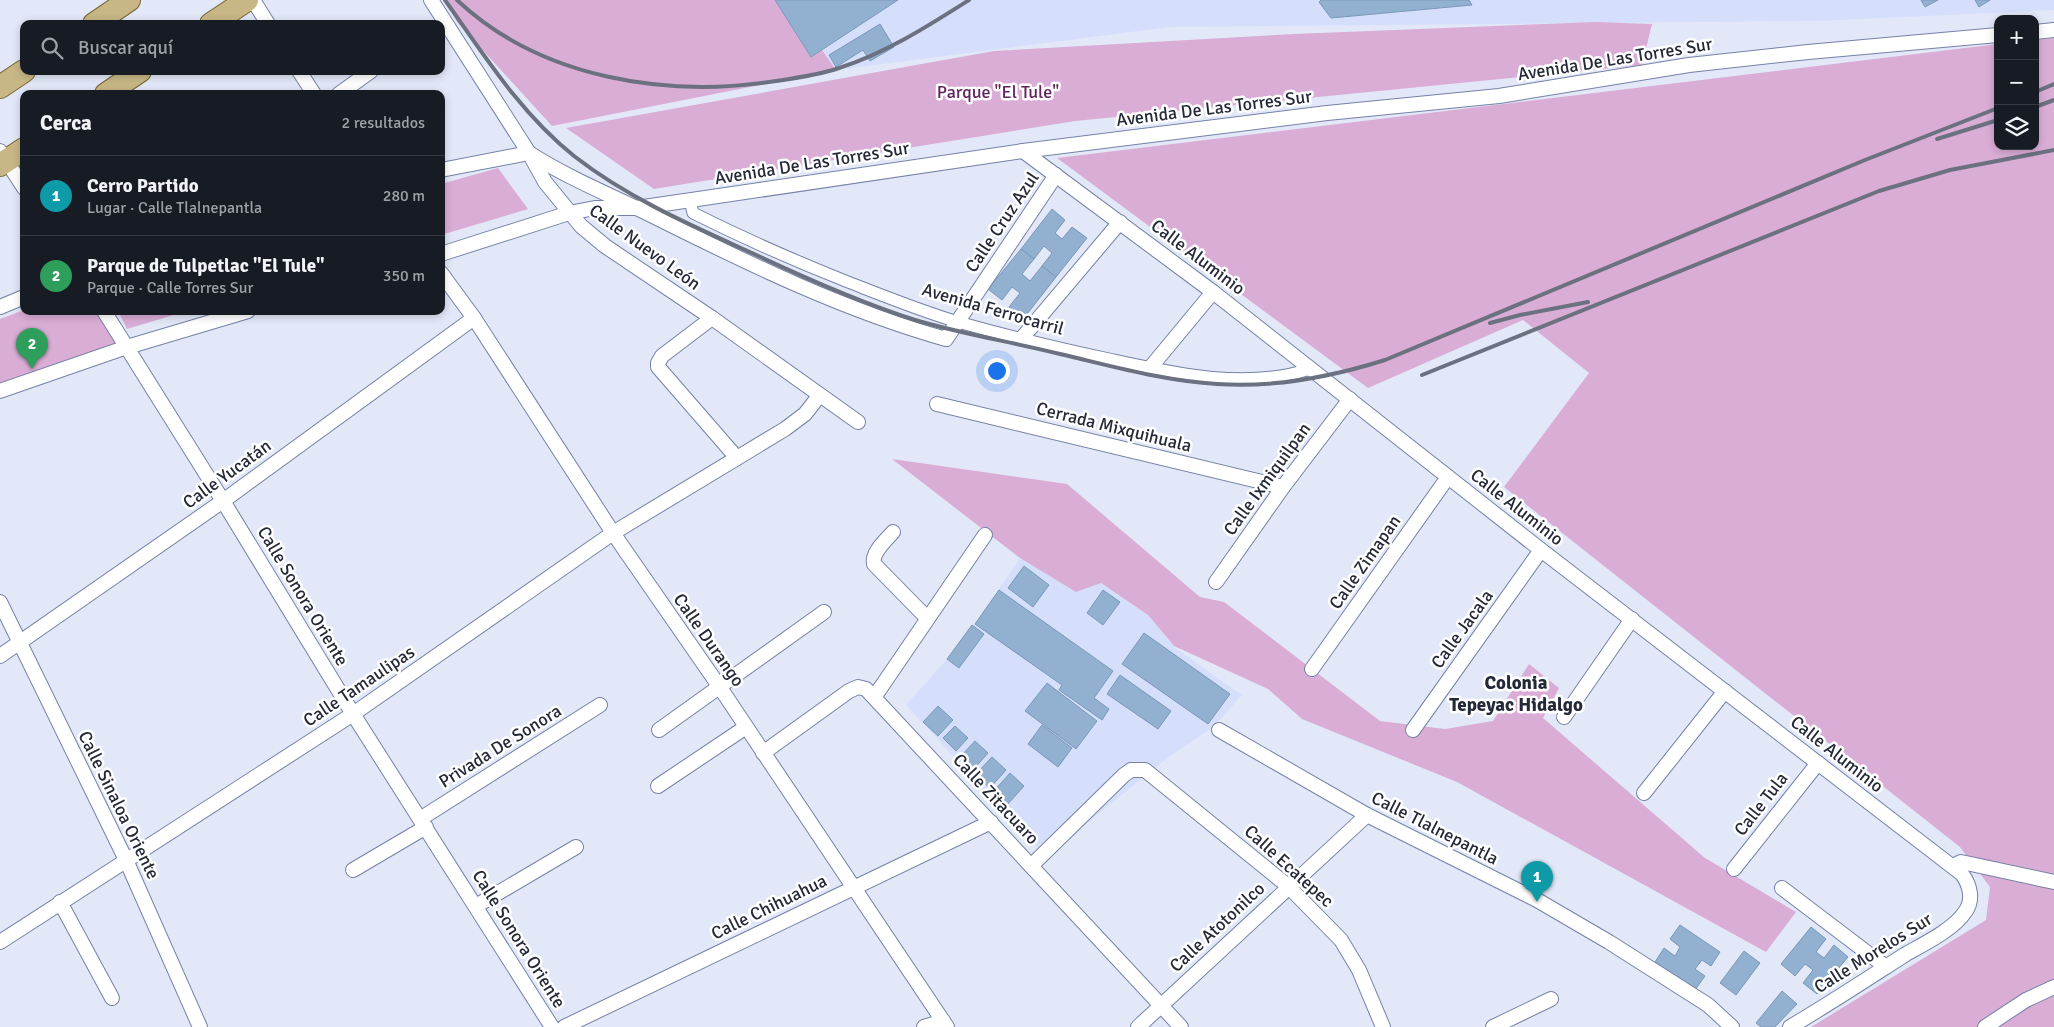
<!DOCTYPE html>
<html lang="es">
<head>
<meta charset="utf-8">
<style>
	body { margin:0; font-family:Signika,sans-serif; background:#242831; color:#f1f3f6 }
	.controls { position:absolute; right:15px; top:15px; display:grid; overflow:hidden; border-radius:10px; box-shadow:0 2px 8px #0003 }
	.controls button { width:45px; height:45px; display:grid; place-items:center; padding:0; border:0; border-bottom:1px solid #363941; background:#171b24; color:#f1f3f6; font:25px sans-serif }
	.you { position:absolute; left:996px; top:370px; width:18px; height:18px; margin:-12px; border:4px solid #fff; border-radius:50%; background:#1a73e8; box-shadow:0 0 0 8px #1a73e833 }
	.badge { display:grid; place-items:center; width:32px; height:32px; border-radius:50%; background:#db2777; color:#fff; font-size:16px; font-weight:700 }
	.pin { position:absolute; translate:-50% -41px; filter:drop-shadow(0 1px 2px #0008) }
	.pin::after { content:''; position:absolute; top:26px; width:18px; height:15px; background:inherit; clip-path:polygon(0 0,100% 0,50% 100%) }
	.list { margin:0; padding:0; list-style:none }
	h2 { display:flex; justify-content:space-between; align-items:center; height:65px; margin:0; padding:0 20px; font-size:21px }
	h2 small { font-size:16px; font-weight:400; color:#9ea1a6 }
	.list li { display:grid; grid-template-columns:32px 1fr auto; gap:15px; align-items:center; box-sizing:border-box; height:80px; padding:0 20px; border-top:1px solid #363941 }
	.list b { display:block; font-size:19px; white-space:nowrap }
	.list p { margin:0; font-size:16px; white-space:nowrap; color:#9ea1a6 }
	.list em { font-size:16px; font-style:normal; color:#9ea1a6 }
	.icon { flex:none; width:28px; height:28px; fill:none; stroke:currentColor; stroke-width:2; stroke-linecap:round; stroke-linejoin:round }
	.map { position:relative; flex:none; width:2054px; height:1027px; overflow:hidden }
	.search { position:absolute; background:#171b24; box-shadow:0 2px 8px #0003; left:20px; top:20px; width:425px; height:55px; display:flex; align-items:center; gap:12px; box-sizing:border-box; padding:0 18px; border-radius:10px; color:#9ea1a6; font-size:19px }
	.panel { position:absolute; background:#171b24; box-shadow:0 2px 8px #0003; left:20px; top:90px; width:425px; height:225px; border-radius:10px }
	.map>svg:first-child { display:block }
</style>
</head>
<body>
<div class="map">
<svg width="2054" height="1027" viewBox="0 0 2054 1027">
	<rect width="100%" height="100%" fill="#e2e8f8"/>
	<g fill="#d5dffc">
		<polygon points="774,0 2054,0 2054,10 1818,21 1170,27 836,70 822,50 811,57"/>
		<polygon points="1020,558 1076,591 1101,583 1148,615 1174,647 1242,695 1213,727 1165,760 1046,856 906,705 947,659 972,625 975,624"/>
	</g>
	<g fill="#daadd6">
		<polygon points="446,0 775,0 811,57 822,50 836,70 552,126 457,22"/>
		<polygon points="1596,22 1652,24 1642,65 1075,121 654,189 566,128 994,51 1294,34"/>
		<polygon points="2054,38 2054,1027 1811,1027 1986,920 1990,887 1960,847 1504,487 1589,373 1523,320 1368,388 1057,158 1998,44 1998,146 2035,146 2035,40"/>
		<polygon points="498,168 528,209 441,235 441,184"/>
		<polygon points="24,310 108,311 127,347 0,390 0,319"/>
		<polygon points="118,311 187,311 127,329"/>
		<polygon points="892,459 1067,484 1200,597 1224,602 1380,721 1445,729 1493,721 1529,664 1559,688 1543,718 1705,858 1796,912 1766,952 1457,782 1302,719 1268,689 1174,646 1148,615 1101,583 1076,592 1020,558"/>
	</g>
	<g fill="#92b0d0" stroke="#7a98b7">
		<polygon points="775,0 898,0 811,57"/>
		<polygon points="1321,0 1469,0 1472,5 1331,18 1319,2"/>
		<polygon points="1921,0 1938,0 1925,7"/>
		<polygon points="1975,0 1990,0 1979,7"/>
		<polygon points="880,24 894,47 870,61 863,50 836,67 829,55"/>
		<polygon points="1052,209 1065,220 1055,233 1062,239 1072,227 1087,238 1056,277 1042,266 1052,253 1044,246 1034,259 1021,249"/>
		<polygon points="1021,249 1034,259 1022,274 1030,281 1042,266 1056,277 1024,318 1009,307 1020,293 1012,287 1002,300 988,289"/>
		<polygon points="1024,566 1049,585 1033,607 1008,588"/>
		<polygon points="999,590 1113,671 1094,698 1109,709 1102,720 1059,690 1062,685 975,624"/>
		<polygon points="1103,590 1120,602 1103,625 1087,613"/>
		<polygon points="972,625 984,634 959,668 947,659"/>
		<polygon points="1144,633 1230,694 1208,724 1122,664"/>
		<polygon points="1120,675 1171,711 1158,729 1107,694"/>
		<polygon points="1047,683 1097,721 1076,749 1025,711"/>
		<polygon points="938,706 953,720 938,736 923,722"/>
		<polygon points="1042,725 1072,748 1058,767 1028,744"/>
		<polygon points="955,726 968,738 956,751 943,738"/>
		<polygon points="975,741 988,753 972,771 959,758"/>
		<polygon points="992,757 1006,770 990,788 975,775"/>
		<polygon points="1010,773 1024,786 1007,805 993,792"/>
		<polygon points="1680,925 1720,952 1711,966 1702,960 1695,969 1705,976 1695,990 1655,962 1664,948 1675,956 1680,947 1670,939"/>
		<polygon points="1811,927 1826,939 1816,952 1824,958 1834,945 1848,957 1817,994 1803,983 1813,970 1805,964 1795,976 1781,964"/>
		<polygon points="1744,951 1760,963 1736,995 1720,983"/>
		<polygon points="1782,991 1797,1004 1775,1027 1761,1027 1756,1023"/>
	</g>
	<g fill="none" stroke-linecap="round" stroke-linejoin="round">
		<defs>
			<path id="pedestrian" d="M 690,201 L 693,213 C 743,238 795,261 848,282 C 884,296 921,311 958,322 C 1008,336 1058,348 1109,359 C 1173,373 1245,390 1310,369"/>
			<g id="minor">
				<polyline points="253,0 268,24"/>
				<polyline points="431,0 529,153 545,182 581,226 605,246 712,318 858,422"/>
				<polyline points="2035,32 2054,30"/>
				<polyline points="299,71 314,94"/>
				<polyline points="339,94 371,71"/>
				<polyline points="0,151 24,188"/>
				<path d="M 1023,151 L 1213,292 L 1541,550 L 1962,874 C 1970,885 1974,900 1965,912 C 1954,929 1924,944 1906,954 C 1867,979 1829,1004 1790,1027"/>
				<path d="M 529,153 C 568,178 610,195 651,215 C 747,263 843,310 946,339 L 1056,175"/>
				<polyline points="441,170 529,153"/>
				<polyline points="441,254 569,213 595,208 637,208 1023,151 1327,113 1499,96 1689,65 1808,52 1998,35"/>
				<polyline points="441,273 474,318 613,533 719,686 947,1027"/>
				<polyline points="0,307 24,297"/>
				<polyline points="104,311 223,501 353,714 552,1027"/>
				<polyline points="712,318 662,356 658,363 658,367 737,458"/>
				<polyline points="1022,338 1120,222"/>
				<polyline points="1150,368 1213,292"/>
				<polyline points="0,391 127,347 248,311"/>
				<polyline points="937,404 1283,487"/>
				<path d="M 893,532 C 886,540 871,553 874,564 L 927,618"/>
				<polyline points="1216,582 1283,487 1350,399"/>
				<polyline points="0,602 126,860 200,1027"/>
				<polyline points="0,656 223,501 474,318"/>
				<polyline points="1312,669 1448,477"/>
				<polyline points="875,696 985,535"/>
				<polyline points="1564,717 1632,619"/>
				<polyline points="659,730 824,612"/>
				<polyline points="1219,730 1367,815 1537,900 1609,942 1708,1005 1732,1027"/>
				<polyline points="1413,730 1541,550"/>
				<polyline points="763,753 849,691 858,687 866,689 1181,1027"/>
				<polyline points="658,786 746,727"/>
				<polyline points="1644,793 1725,691"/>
				<polyline points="420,819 600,705"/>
				<polyline points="1031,866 1124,775 1131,770 1145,770 1288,886 1341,940 1359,970 1383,1027"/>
				<polyline points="1953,866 1961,862 1966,863 2054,882"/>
				<polyline points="1734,869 1818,763"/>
				<polyline points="353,870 426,827"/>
				<polyline points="1782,888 1886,967"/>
				<polyline points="60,902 112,998"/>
				<polyline points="476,906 576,847"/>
				<polyline points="0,942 353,714 613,533 785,429 805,414 819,396"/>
				<polyline points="564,1027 991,822"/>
				<polyline points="924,1027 943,1021"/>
				<polyline points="1138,1027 1367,815"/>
				<polyline points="1493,1027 1551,999"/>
				<polyline points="1985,1027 2026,1000 2054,987"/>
			</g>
			<g id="primary">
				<polyline points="94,24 129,0"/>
				<polyline points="211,24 247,0"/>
				<polyline points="0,87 24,71"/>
				<polyline points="106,94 140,71"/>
				<polyline points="0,165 24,149"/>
			</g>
		</defs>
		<use href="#pedestrian" stroke="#7582a6" stroke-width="13"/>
		<use href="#minor" stroke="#7582a6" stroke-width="16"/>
		<use href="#primary" stroke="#776635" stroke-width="24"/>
		<use href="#pedestrian" stroke="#fff" stroke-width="11"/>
		<use href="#minor" stroke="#fff" stroke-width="14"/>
		<use href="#primary" stroke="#c8b785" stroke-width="22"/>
		<g stroke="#6b7180" stroke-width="4">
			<path d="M 445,0 C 484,55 521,114 574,156 C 628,198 690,225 752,253 C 805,278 859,302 915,320 C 962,334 1012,342 1060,354 C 1112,366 1164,381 1217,384 C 1274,388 1331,377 1385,360 L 1865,160 L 1998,108"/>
			<path d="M 457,0 C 541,79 667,98 776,81 C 797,78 819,75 839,68 C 886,53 928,26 969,0"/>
			<polyline points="2035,92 2054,84"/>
			<polyline points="2035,107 2054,100"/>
			<polyline points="1937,139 1998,120"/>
			<polyline points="1490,323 1520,315 1588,302"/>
			<polyline points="1422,375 1879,191 1950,170 2054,150"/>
		</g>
	</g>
	<g text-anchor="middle" stroke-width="5" stroke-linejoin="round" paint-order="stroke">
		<g font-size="18" fill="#242938" stroke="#fff">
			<text transform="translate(1615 59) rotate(-9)" y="6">Avenida De Las Torres Sur</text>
			<text transform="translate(1214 108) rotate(-7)" y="6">Avenida De Las Torres Sur</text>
			<text transform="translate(812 163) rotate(-9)" y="6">Avenida De Las Torres Sur</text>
			<text transform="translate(1002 222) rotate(-56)" y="6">Calle Cruz Azul</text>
			<text transform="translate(645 247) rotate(36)" y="6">Calle Nuevo León</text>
			<text transform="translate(1198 257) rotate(37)" y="6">Calle Aluminio</text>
			<text transform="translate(993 309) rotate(16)" y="6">Avenida Ferrocarril</text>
			<text transform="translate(1114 427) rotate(14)" y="6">Cerrada Mixquihuala</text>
			<text transform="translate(227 474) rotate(-36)" y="6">Calle Yucatán</text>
			<text transform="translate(1267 479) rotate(-54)" y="6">Calle Ixmiquilpan</text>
			<text transform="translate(1517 507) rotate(38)" y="6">Calle Aluminio</text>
			<text transform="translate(1365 562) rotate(-55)" y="6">Calle Zimapan</text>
			<text transform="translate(303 596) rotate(59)" y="6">Calle Sonora Oriente</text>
			<text transform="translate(1462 629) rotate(-54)" y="6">Calle Jacala</text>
			<text transform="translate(709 640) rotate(55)" y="6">Calle Durango</text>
			<text transform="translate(359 686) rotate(-34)" y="6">Calle Tamaulipas</text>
			<text transform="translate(500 746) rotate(-32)" y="6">Privada De Sonora</text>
			<text transform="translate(1837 754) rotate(38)" y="6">Calle Aluminio</text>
			<text transform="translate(996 799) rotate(47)" y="6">Calle Zitacuaro</text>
			<text transform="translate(1761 804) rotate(-52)" y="6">Calle Tula</text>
			<text transform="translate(119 805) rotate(64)" y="6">Calle Sinaloa Oriente</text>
			<text transform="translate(1435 828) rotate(27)" y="6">Calle Tlalnepantla</text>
			<text transform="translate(1289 866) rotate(42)" y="6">Calle Ecatepec</text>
			<text transform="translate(769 907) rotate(-26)" y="6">Calle Chihuahua</text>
			<text transform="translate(1217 927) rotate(-43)" y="6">Calle Atotonilco</text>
			<text transform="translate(519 939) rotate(58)" y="6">Calle Sonora Oriente</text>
			<text transform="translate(1873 953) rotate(-32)" y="6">Calle Morelos Sur</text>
		</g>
		<g font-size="18" fill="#62215f" stroke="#fff">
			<text x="998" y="98">Parque "El Tule"</text>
		</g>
		<g font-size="19" font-weight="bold" fill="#242938" stroke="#fff">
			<text x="1516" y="689">Colonia<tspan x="1516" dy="22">Tepeyac Hidalgo</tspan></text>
		</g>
	</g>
</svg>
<div class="controls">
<button>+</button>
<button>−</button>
<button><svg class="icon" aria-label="layers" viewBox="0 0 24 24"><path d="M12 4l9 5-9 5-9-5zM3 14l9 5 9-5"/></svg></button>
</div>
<div class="you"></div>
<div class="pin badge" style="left:1537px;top:902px;background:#0f9aa8">1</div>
<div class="pin badge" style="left:32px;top:369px;background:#2e9e5b">2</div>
<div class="search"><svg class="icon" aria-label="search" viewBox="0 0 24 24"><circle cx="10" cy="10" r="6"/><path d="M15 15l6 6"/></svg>Buscar aquí</div>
<section class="panel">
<h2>Cerca<small>2 resultados</small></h2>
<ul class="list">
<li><span class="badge" style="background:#0f9aa8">1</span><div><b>Cerro Partido</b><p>Lugar · Calle Tlalnepantla</p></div><em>280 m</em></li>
<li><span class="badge" style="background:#2e9e5b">2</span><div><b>Parque de Tulpetlac &quot;El Tule&quot;</b><p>Parque · Calle Torres Sur</p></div><em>350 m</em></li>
</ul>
</section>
</div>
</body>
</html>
